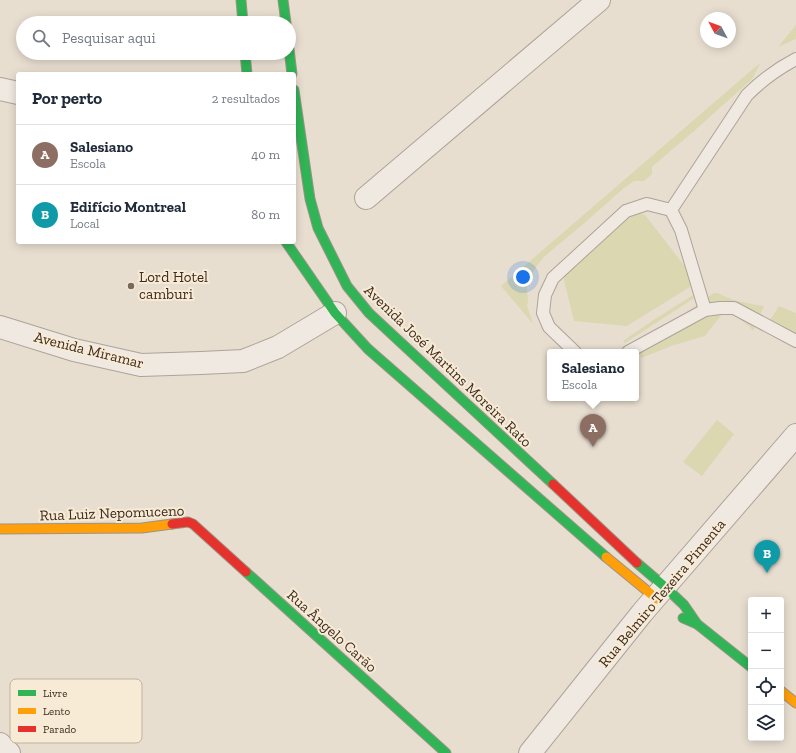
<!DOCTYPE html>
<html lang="pt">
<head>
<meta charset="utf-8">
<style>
	body { margin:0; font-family:"Zilla Slab",serif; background:#f2f2f3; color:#1f2937 }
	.controls { position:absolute; right:12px; bottom:12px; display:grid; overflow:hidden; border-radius:4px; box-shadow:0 2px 10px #0003 }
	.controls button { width:36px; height:36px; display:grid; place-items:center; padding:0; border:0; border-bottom:1px solid #e0e1e3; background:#fff; color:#1f2937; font:20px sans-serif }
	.compass { position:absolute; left:700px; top:12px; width:36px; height:36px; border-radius:50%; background:#fff; box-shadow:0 2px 10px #0003; rotate:311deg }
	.you { position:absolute; left:523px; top:277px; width:14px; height:14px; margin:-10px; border:3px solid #fff; border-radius:50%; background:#1a73e8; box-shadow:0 0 0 6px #1a73e833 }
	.badge { display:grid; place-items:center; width:26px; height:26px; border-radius:50%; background:#0b8043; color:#fff; font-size:13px; font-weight:700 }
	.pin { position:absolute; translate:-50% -33px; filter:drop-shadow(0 1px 2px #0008) }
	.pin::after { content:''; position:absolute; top:21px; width:14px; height:12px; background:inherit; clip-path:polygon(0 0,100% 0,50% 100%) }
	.popup { position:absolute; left:547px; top:349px; width:92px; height:52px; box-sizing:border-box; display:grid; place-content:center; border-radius:4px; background:#fff; filter:drop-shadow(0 1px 3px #0005); font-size:13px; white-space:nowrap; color:#747a83 }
	.popup b { font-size:15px; color:#1f2937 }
	.popup::after { content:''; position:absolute; left:50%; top:100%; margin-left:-8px; border:8px solid transparent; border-top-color:#fff }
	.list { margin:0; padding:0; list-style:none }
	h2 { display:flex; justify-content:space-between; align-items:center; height:52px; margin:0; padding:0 16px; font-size:17px }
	h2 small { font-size:13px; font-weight:400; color:#747a83 }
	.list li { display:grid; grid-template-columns:26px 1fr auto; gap:12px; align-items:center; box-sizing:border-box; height:60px; padding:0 16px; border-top:1px solid #e0e1e3 }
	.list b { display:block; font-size:15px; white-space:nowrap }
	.list p { margin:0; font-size:13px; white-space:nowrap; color:#747a83 }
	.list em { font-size:13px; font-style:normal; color:#747a83 }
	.icon { flex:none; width:22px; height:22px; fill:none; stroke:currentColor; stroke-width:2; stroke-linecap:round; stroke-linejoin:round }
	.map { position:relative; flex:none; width:796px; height:753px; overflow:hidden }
	.search { position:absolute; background:#fff; box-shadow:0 2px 10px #0003; left:16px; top:16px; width:280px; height:44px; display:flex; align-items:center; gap:10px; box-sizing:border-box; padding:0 14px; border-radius:22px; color:#747a83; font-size:15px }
	.panel { position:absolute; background:#fff; box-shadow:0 2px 10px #0003; left:16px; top:72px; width:280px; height:172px; border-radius:4px }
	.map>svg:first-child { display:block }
</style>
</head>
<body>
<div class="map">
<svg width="796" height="753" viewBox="0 0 796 753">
	<rect width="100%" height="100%" fill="#e8ded0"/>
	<g fill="#dad7b1">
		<polygon points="796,25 796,39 778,47"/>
		<polygon points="761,62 752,79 693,132 654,165 652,167 652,174 644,181 634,181 624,188 581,226 559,244 544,257 535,268 527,287 528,302 527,306 533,324 501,286"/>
		<polygon points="635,212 645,215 694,278 693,285 627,326 574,321 563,276"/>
		<polygon points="698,292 699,295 625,343 623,341 655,319"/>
		<path d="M 714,293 L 718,293 C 729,300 750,304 764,306 L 753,331 L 749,326 L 726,309 L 705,336 L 674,345 L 641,358 L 638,347 Z"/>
		<polygon points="779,306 796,313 796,334 790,335 770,320"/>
		<polygon points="717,420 734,434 702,476 683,462"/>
	</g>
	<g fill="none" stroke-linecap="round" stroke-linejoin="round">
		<defs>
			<g id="lane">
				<polyline points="671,210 681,230 705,310"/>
				<path d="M 575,352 L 549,327 L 543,313 L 545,295 L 553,278 L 626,211 L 647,204 L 671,210 L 747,95 C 762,80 777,69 796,59"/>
				<polyline points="628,352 705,310 720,308 734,308 796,341"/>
			</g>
			<g id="street">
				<polyline points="0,89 18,93"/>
				<polyline points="366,198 599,0"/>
				<polyline points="0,327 74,350 141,365 201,363 243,361 278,347 335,313"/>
				<polyline points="0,744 9,753"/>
				<polyline points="530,753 642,613 796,435"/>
			</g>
			<g id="fast">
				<polyline points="241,0 243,23"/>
				<polyline points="283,0 286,23"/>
				<polyline points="289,49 292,74"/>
				<polyline points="245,53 247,74"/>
				<polyline points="294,90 310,199 318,228 347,286 369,313 553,484"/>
				<polyline points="286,242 335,313 368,349 606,557"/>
				<polyline points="637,563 665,587 684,605 697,624"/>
				<polyline points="246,572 446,753"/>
				<polyline points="683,618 697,624 751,667"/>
			</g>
			<g id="slow">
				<polyline points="0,529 142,528 172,524"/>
				<polyline points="606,557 657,599"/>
				<polyline points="781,691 796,703"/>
			</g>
			<g id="jam">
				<polyline points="553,484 637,563"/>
				<polyline points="172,524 188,522 193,524 246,572"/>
			</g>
		</defs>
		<use href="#lane" stroke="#ada398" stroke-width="14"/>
		<use href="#street" stroke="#ada398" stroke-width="24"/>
		<use href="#fast" stroke="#9d9388" stroke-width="11"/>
		<use href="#slow" stroke="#9d9388" stroke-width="11"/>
		<use href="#jam" stroke="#9d9388" stroke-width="11"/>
		<use href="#lane" stroke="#efe9e1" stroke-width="12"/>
		<use href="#street" stroke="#efe9e1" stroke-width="22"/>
		<use href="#fast" stroke="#30b455" stroke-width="9"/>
		<use href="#slow" stroke="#ff9f0a" stroke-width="9"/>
		<use href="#jam" stroke="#e5322d" stroke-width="9"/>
	</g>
	<circle fill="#79695c" stroke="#f8ebd5" stroke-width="1.5" cx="131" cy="286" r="4"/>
	<g text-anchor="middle" stroke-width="4" stroke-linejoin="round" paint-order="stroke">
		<g font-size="15" fill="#3d2a1e" stroke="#f8ebd5" text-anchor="start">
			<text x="139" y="282">Lord Hotel<tspan x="139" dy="17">camburi</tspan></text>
		</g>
		<g font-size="15" fill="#3d2a1e" stroke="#f8ebd5">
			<text transform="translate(89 350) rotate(14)" y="5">Avenida Miramar</text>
			<text transform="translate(448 366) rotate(44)" y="5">Avenida José Martins Moreira Rato</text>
			<text transform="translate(112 513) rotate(-2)" y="5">Rua Luiz Nepomuceno</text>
			<text transform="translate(662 593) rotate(-50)" y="5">Rua Belmiro Texeira Pimenta</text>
			<text transform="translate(332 631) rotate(42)" y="5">Rua Ângelo Carão</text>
		</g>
	</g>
	<rect x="10" y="679" width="132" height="64" rx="6" fill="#f8ebd5" stroke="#c0b19e" stroke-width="1"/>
	<rect x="18" y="690" width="18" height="6" fill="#30b455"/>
	<rect x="18" y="708" width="18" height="6" fill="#ff9f0a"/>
	<rect x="18" y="726" width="18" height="6" fill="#e5322d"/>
	<g font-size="11" fill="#3d2a1e">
		<text x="43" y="697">Livre</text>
		<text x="43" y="715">Lento</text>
		<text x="43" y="733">Parado</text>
	</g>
</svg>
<div class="controls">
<button>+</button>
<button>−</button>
<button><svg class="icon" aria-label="locate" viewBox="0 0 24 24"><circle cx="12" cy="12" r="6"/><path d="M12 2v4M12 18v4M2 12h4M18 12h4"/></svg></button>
<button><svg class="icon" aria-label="layers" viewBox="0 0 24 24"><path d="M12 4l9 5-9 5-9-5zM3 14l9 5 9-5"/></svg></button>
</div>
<svg class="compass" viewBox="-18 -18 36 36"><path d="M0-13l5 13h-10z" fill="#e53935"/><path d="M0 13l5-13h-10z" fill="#747a83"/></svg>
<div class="you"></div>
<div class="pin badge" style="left:593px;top:447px;background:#8d6e63">A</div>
<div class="popup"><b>Salesiano</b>Escola</div>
<div class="pin badge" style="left:767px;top:573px;background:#0f9aa8">B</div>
<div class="search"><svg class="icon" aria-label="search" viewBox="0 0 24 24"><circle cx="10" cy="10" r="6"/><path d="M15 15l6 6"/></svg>Pesquisar aqui</div>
<section class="panel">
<h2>Por perto<small>2 resultados</small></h2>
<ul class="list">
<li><span class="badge" style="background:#8d6e63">A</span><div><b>Salesiano</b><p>Escola</p></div><em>40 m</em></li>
<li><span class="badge" style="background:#0f9aa8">B</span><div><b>Edifício Montreal</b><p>Local</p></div><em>80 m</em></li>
</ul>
</section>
</div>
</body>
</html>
